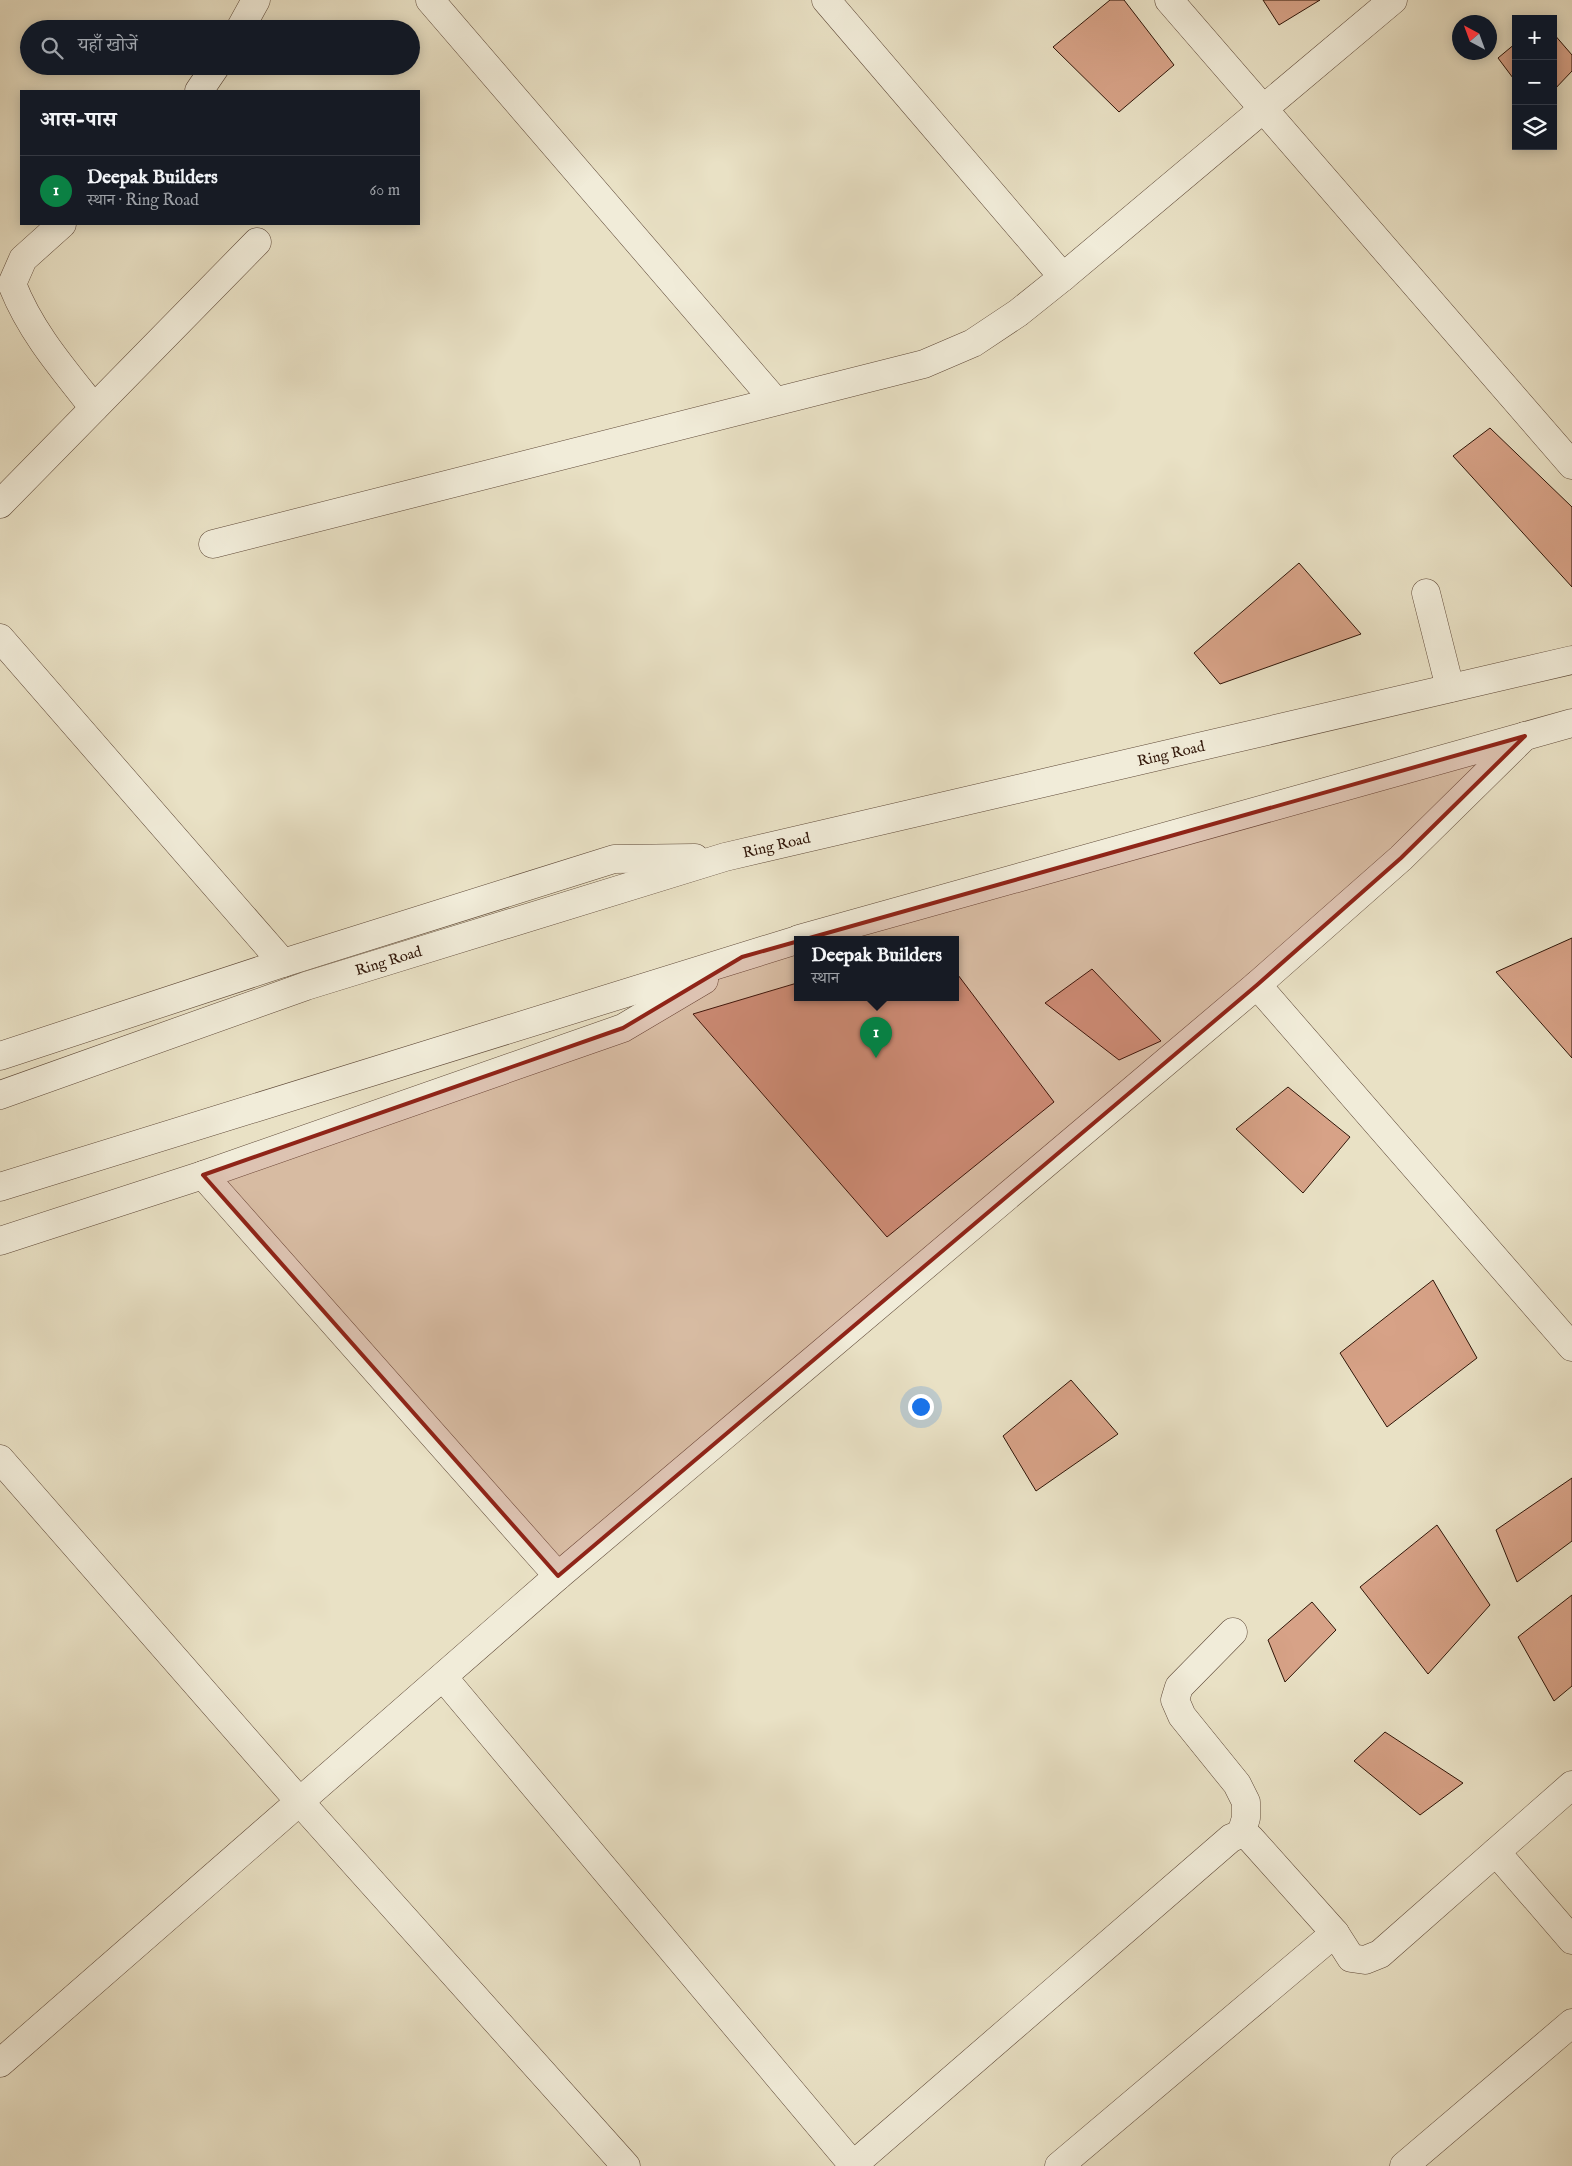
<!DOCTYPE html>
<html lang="hi">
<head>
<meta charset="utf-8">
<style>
	body { margin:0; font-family:"IM FELL English","Noto Serif Devanagari",serif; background:#242831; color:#f1f3f6 }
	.controls { position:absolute; right:15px; top:15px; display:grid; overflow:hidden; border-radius:0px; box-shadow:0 2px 12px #0003 }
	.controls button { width:45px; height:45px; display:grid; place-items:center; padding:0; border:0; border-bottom:1px solid #363941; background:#171b24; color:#f1f3f6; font:25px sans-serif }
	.compass { position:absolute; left:1452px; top:15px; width:45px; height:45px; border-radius:50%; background:#171b24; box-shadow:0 2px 12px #0003; rotate:319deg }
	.you { position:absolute; left:920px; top:1406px; width:18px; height:18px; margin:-12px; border:4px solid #fff; border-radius:50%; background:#1a73e8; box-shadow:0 0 0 8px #1a73e833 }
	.badge { display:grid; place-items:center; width:32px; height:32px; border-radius:50%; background:#0b8043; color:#fff; font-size:16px; font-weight:700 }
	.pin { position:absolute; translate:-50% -41px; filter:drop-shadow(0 1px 2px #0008) }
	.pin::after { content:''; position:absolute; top:26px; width:18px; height:15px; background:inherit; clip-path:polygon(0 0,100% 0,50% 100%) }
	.popup { position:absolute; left:794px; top:936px; width:165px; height:65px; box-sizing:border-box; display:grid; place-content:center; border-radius:0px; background:#171b24; filter:drop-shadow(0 1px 4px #0005); font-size:16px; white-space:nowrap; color:#9ea1a6 }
	.popup b { font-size:19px; color:#f1f3f6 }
	.popup::after { content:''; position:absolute; left:50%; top:100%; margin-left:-10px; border:10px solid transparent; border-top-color:#171b24 }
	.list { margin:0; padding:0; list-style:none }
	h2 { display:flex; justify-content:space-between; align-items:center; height:65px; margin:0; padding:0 20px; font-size:21px }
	h2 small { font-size:16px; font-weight:400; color:#9ea1a6 }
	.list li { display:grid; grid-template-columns:32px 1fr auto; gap:15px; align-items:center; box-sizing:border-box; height:70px; padding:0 20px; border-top:1px solid #363941 }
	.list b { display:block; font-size:19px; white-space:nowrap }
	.list p { margin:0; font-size:16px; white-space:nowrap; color:#9ea1a6 }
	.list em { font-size:16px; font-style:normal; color:#9ea1a6 }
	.icon { flex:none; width:28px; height:28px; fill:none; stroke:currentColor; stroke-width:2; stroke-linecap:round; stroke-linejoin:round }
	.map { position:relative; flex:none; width:1572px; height:2166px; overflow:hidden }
	.search { position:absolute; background:#171b24; box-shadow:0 2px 12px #0003; left:20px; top:20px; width:400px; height:55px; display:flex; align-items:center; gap:12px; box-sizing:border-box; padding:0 18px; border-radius:28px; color:#9ea1a6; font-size:19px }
	.panel { position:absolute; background:#171b24; box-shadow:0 2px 12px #0003; left:20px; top:90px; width:400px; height:135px; border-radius:0px }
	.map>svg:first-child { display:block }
</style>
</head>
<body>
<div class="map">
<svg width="1572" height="2166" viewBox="0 0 1572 2166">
	<rect width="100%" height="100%" fill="#e9e1c5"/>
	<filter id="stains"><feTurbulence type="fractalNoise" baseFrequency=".004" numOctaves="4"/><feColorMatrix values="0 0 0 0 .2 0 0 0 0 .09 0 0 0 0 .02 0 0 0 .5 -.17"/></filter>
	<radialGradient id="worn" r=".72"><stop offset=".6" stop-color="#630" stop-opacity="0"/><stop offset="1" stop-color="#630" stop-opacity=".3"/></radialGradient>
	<g fill="#d7a287" stroke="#2f1508">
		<polygon points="1110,0 1124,0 1174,65 1119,112 1053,47"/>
		<polygon points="1263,0 1320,0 1279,25"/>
		<polygon points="1553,33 1572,55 1572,71 1553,91"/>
		<polygon points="1516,43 1516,82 1498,58"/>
		<polygon points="1490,428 1572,507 1572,587 1453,456"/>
		<polygon points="1299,563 1361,634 1220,684 1194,653"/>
		<polygon points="1572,938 1572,1058 1496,972"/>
		<polygon points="1092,969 1161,1041 1119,1060 1045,1003"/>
		<polygon points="955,971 1054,1102 887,1237 693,1014 797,983 797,997 955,997"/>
		<polygon points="1288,1087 1350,1137 1303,1193 1236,1129"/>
		<polygon points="1433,1280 1477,1358 1387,1427 1340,1353"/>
		<polygon points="1071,1380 1118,1434 1036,1491 1003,1436"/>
		<polygon points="1572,1478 1572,1541 1517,1582 1496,1530"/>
		<polygon points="1437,1525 1490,1605 1428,1674 1360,1587"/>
		<polygon points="1572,1595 1572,1686 1554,1701 1518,1637"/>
		<polygon points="1312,1602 1336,1630 1285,1682 1268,1640"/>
		<polygon points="1385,1732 1463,1783 1420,1815 1354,1761"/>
	</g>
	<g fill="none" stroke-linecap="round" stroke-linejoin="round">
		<defs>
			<g id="minor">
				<polyline points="430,0 775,401"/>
				<polyline points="826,0 1063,277"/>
				<polyline points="1169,0 1572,465"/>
				<polyline points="240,29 256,0"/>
				<polyline points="199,91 216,66"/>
				<path d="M 62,224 L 23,259 L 12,284 C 30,331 63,369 94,408"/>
				<polyline points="0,504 257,242"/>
				<polyline points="213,544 924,364 973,343 1018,313 1063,277 1393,0"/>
				<polyline points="1426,593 1450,688"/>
				<polyline points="0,638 283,963"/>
				<polyline points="799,939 1572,723"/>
				<polyline points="1257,985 1572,1347"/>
				<polyline points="0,1056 283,963 614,859 695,858"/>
				<path id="s1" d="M 0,1095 L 306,986 L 725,857 L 1572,660"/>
				<polyline points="203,1175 558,1576"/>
				<polyline points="0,1187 797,940"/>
				<polyline points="0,1241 203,1175 623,1028 704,980"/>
				<polyline points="0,1459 300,1802 626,2166"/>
				<polyline points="1233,1632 1179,1687 1175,1700 1182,1716 1237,1784 1246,1802 1246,1818 1241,1834"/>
				<polyline points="443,1677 853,2165"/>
				<polyline points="1496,1852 1572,1940"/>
				<polyline points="0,2063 558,1576 1257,985 1401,858 1525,736"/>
				<polyline points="852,2166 1231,1838 1241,1834 1250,1838 1335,1933 1351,1958 1365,1960 1380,1954 1572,1785"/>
				<polyline points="1059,2166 1335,1933"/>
				<polyline points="1404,2166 1572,2023"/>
			</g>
		</defs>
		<use href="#minor" stroke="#5e4837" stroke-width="29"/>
		<use href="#minor" stroke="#f1ecd9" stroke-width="28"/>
	</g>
	<path fill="#8f2418" fill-opacity="0.2" stroke="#8f2418" stroke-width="4" stroke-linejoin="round" d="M 1525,736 L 1401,858 L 1257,985 L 558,1576 L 203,1175 L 623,1028 L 742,957 Z"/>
	<g text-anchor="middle" stroke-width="5" stroke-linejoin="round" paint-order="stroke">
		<g font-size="15" fill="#2f1508" stroke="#f1ecd9">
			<text dy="5" stroke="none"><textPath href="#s1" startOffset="1221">Ring Road</textPath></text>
			<text dy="5" stroke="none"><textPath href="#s1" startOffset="816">Ring Road</textPath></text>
			<text dy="5" stroke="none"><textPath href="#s1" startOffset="411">Ring Road</textPath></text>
		</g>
	</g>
	<rect width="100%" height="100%" filter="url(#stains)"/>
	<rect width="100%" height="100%" fill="url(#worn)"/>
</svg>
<div class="controls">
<button>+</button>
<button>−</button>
<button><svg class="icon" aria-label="layers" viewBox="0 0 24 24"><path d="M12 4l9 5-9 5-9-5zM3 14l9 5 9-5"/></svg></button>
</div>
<svg class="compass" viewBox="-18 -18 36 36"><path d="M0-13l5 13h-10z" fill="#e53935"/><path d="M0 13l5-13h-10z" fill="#9ea1a6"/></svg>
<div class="you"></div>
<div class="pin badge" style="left:876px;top:1058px">1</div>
<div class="popup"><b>Deepak Builders</b>स्थान</div>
<div class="search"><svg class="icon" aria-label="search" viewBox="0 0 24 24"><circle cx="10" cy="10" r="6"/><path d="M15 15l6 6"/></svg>यहाँ खोजें</div>
<section class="panel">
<h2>आस-पास<small></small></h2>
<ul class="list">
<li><span class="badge">1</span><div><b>Deepak Builders</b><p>स्थान · Ring Road</p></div><em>60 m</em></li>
</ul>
</section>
</div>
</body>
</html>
